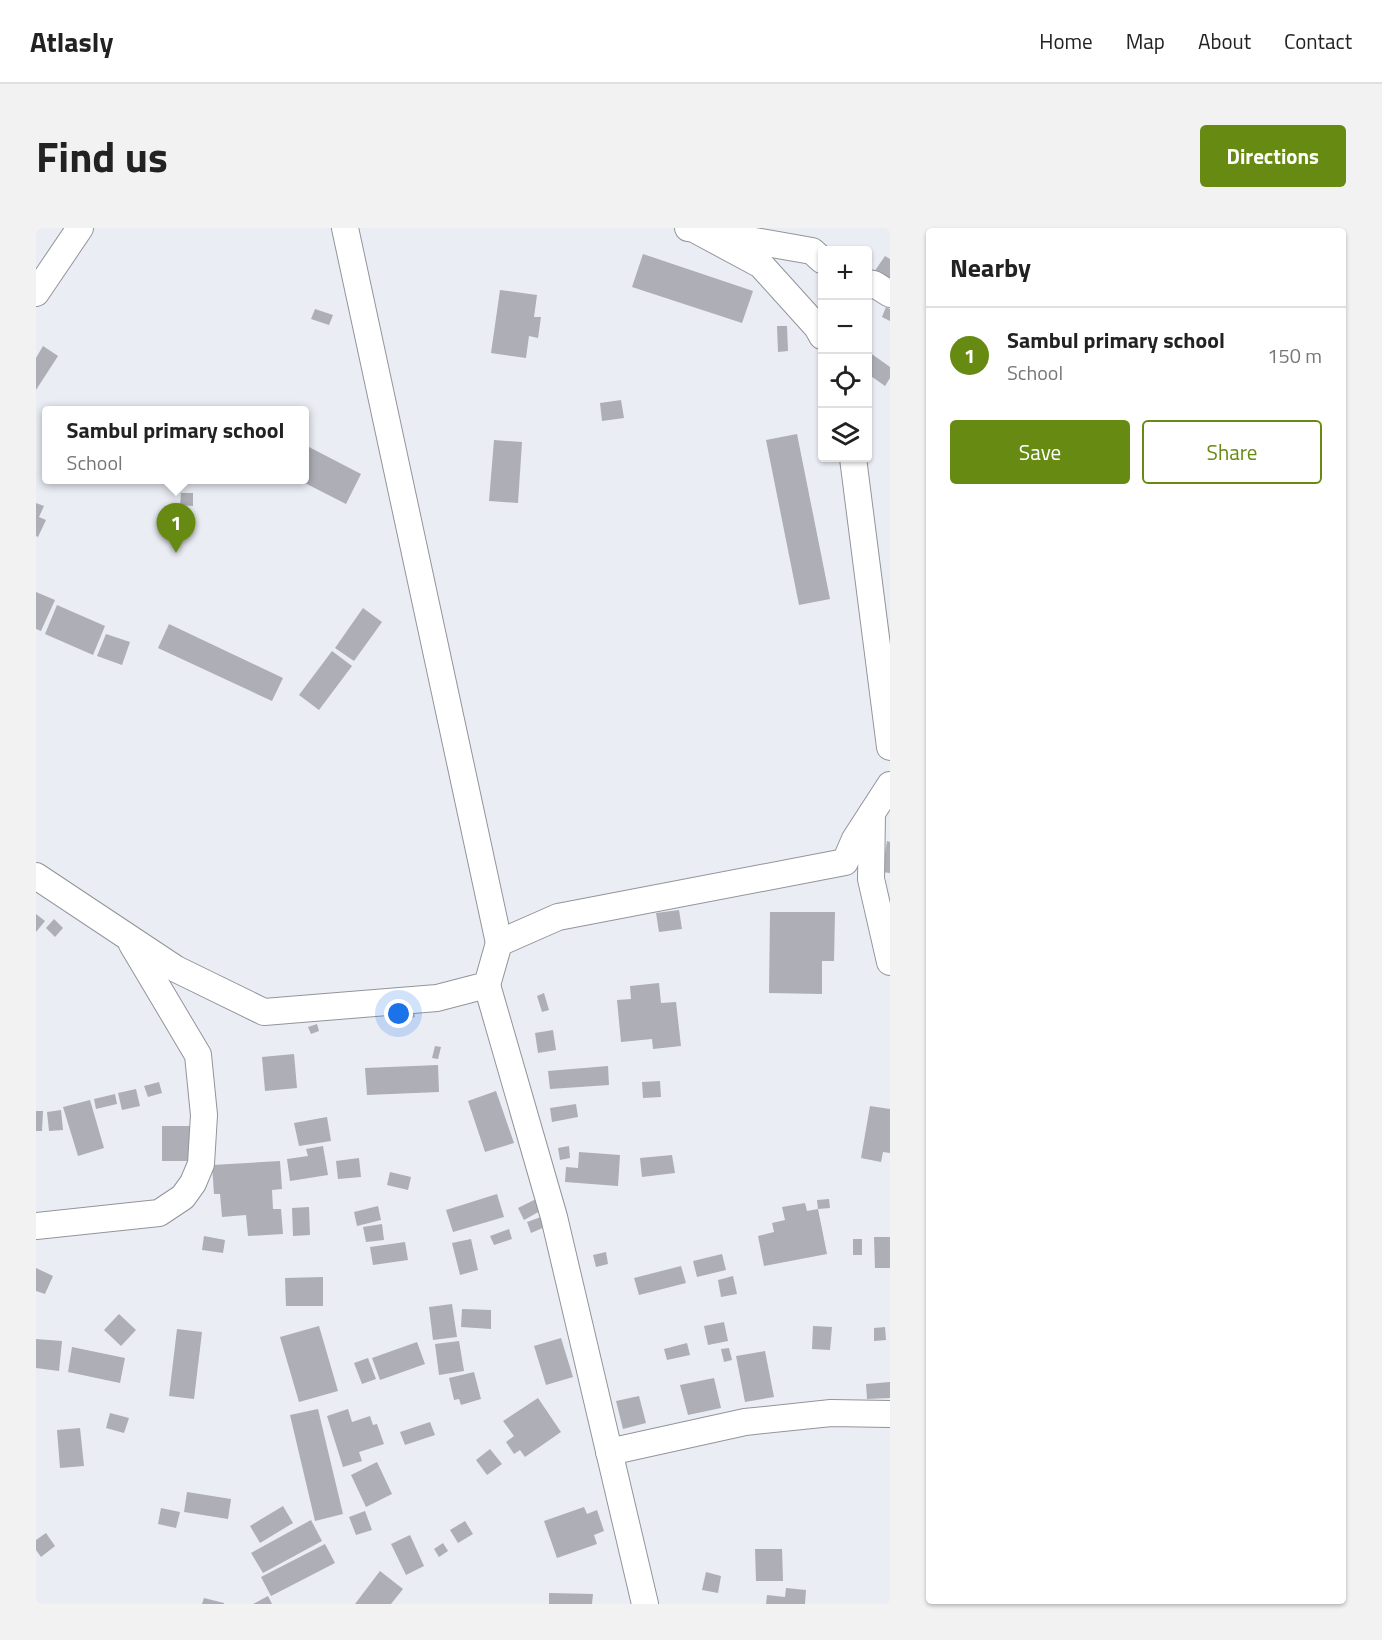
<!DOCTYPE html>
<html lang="en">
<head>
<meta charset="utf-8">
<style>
	body { margin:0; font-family:"Titillium Web",sans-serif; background:#f2f2f2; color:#222 }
	.controls { position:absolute; right:18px; top:18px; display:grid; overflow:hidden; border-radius:6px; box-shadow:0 2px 4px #0004 }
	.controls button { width:54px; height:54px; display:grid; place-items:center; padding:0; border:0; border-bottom:2px solid #e0e0e0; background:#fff; color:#222; font:30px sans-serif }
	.you { position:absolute; left:363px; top:786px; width:21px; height:21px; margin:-15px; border:4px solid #fff; border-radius:50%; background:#1a73e8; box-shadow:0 0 0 9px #1a73e833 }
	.badge { display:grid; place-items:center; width:39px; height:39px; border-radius:50%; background:#678b12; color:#fff; font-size:20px; font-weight:700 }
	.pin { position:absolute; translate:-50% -50px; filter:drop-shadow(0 2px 3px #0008) }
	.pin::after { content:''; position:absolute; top:32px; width:21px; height:18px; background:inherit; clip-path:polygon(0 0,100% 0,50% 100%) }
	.popup { position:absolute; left:6px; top:178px; width:267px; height:78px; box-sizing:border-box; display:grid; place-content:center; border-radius:6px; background:#fff; filter:drop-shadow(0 2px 4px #0005); font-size:20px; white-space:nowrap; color:#767676 }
	.popup b { font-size:22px; color:#222 }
	.popup::after { content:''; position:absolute; left:50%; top:100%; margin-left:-12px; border:12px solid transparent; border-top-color:#fff }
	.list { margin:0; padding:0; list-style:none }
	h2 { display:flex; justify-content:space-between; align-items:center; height:78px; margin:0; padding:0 24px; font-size:26px }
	h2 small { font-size:20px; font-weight:400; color:#767676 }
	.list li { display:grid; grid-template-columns:39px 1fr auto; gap:18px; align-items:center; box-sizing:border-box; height:96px; padding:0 24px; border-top:2px solid #e0e0e0 }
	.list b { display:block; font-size:22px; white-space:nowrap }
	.list p { margin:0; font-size:20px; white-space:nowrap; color:#767676 }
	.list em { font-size:20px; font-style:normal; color:#767676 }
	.actions { display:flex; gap:12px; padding:18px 24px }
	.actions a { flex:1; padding:14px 0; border:2px solid #678b12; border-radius:6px; text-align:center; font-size:21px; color:#678b12 }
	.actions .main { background:#678b12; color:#fff }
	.icon { flex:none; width:33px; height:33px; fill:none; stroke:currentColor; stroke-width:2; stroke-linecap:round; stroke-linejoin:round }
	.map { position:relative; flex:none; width:854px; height:1376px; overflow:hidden; border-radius:6px }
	header { display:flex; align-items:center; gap:36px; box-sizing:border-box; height:84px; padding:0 30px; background:#fff; border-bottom:2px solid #e0e0e0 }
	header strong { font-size:28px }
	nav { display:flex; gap:33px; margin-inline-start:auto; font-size:21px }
	.intro { display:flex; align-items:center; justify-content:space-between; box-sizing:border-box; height:144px; padding:0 36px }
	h1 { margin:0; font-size:42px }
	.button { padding:15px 27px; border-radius:6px; background:#678b12; color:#fff; font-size:21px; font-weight:700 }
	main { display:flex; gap:36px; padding:0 36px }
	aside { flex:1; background:#fff; border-radius:6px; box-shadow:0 2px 4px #0004 }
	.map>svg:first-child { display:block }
</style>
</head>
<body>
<header>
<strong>Atlasly</strong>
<nav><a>Home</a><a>Map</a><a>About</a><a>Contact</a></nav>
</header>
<div class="intro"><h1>Find us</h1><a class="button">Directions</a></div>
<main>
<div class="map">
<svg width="854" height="1376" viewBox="0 0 854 1376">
	<rect width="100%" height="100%" fill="#ebedf5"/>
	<g fill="#adaeb6">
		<polygon points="607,26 717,63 706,95 596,59"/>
		<polygon points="849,28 854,31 854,54 838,44"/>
		<polygon points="464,62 501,67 498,89 505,89 502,110 493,108 490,130 455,125"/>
		<polygon points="850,79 854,81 854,93 846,89"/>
		<polygon points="279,81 297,87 293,97 275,91"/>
		<polygon points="741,98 751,98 752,123 742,124"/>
		<polygon points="7,118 22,128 0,162 0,130"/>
		<polygon points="833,124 854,139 854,150 849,158 832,146"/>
		<polygon points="585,172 588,190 566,193 564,175"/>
		<polygon points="761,206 794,371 763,377 730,212"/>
		<polygon points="458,212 486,214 482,275 453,273"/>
		<polygon points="273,219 325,246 310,276 263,252 269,252 269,227"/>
		<polygon points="145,265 157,265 157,278 144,277"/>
		<polygon points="0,275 8,278 3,289 10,292 2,309 0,308"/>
		<polygon points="0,364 19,372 5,403 0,401"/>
		<polygon points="21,377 69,398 57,427 9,406"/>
		<polygon points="327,380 346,394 318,433 299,420"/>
		<polygon points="133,396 247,450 236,473 122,420"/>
		<polygon points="70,406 94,414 86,437 61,428"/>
		<polygon points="296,423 316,438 283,482 263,467"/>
		<polygon points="851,613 854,614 854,645 846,644"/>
		<polygon points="643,682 646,701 623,704 620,685"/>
		<polygon points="734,684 799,684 798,733 786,733 786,766 733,765"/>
		<polygon points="0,686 9,693 0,704"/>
		<polygon points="18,691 27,700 19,709 10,700"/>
		<polygon points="623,755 625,775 640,774 645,818 617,821 616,811 585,814 581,772 595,771 594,758"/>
		<polygon points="508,765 513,782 506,784 501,768"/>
		<polygon points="376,777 379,789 365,793 361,781"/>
		<polygon points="281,796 283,803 275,806 272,799"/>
		<polygon points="517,802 520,822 502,825 499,805"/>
		<polygon points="399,818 405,819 402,831 396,830"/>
		<polygon points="258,826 261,860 229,863 226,829"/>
		<polygon points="402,837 403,864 331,867 329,840"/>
		<polygon points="572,838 573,857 514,861 512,843"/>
		<polygon points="624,853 625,869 607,870 606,854"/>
		<polygon points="123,854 126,865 112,869 108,858"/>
		<polygon points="100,861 104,878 86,882 82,865"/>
		<polygon points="460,863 478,915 449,924 432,873"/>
		<polygon points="79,866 81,876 60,881 58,871"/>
		<polygon points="54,872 68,920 42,928 27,879"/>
		<polygon points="540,876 542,889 516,894 514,880"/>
		<polygon points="834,878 854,881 854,925 847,924 845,934 825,930"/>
		<polygon points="25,882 27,902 13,903 11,884"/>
		<polygon points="0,883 7,883 6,903 0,903"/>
		<polygon points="291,889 295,913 263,918 258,895"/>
		<polygon points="126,898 156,898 157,933 126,933"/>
		<polygon points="287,918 292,947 254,953 251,931 272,928 270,921"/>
		<polygon points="533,918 534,930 524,932 522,920"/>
		<polygon points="543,924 584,927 582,958 529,954 530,939 542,940"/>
		<polygon points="636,927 639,945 606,949 604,930"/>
		<polygon points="323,930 325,949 302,951 300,933"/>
		<polygon points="244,933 246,961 236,962 237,981 245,981 247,1006 212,1008 210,987 186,989 184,966 178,966 176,937"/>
		<polygon points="354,944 375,949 372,962 351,957"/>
		<polygon points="461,966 468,989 417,1004 410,982"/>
		<polygon points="500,971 506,982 488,992 482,980"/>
		<polygon points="793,971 794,980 782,981 781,972"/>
		<polygon points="769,975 771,983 782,981 791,1026 728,1038 722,1008 738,1004 736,995 749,992 746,979"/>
		<polygon points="342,978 345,992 321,998 318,984"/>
		<polygon points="273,979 274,1007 257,1008 256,980"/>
		<polygon points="505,989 509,999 495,1005 491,994"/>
		<polygon points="346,996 348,1012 330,1014 327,999"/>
		<polygon points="473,1001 476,1011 458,1017 454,1008"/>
		<polygon points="168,1008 189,1012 187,1025 166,1022"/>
		<polygon points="838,1009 854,1009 854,1040 839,1040"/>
		<polygon points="435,1011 442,1042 424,1047 416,1015"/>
		<rect x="817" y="1011" width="9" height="16"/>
		<polygon points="369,1014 372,1032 337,1037 334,1019"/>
		<polygon points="570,1024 572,1036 560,1039 557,1027"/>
		<polygon points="686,1026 690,1042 661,1049 657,1033"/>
		<polygon points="645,1038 650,1055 603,1067 598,1050"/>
		<polygon points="0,1040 17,1048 9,1066 0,1063"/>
		<polygon points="697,1048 701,1066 685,1069 682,1052"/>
		<polygon points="287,1049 287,1078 250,1078 249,1050"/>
		<polygon points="416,1076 421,1109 397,1112 393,1079"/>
		<polygon points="426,1081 455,1082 455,1101 425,1099"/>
		<polygon points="83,1086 100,1102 85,1118 68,1102"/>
		<polygon points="688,1094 692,1113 672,1117 668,1098"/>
		<polygon points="283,1098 302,1163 263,1174 244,1109"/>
		<polygon points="777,1098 796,1099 794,1122 776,1121"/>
		<polygon points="849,1099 850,1112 838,1113 838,1100"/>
		<polygon points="141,1101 166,1104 158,1171 133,1168"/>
		<polygon points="525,1110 537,1149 510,1157 498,1118"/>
		<polygon points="0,1111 26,1113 23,1143 0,1140"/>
		<polygon points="423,1113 428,1143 403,1147 399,1116"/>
		<polygon points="381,1114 389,1136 344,1152 336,1130"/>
		<polygon points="651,1115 654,1127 631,1132 628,1121"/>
		<polygon points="36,1119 89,1130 84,1155 32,1144"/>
		<polygon points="693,1120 696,1132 688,1134 685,1121"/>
		<polygon points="729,1123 738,1169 709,1174 700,1128"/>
		<polygon points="332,1130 340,1151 326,1156 318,1135"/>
		<polygon points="438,1144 445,1171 425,1177 423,1171 418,1172 413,1150"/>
		<polygon points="678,1150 685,1180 652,1187 644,1157"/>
		<polygon points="854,1154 854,1170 831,1171 830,1156"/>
		<polygon points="603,1168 610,1195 587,1201 580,1173"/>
		<polygon points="502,1170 525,1204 489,1229 484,1222 478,1226 470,1214 478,1208 467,1193"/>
		<polygon points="282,1181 307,1286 279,1293 254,1187"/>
		<polygon points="312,1181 316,1194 334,1188 337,1197 341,1196 348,1216 323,1224 326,1233 307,1239 291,1188"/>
		<polygon points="74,1185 93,1190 88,1205 70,1200"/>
		<polygon points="394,1194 399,1207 369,1217 364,1204"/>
		<polygon points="44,1200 48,1238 24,1240 21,1202"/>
		<polygon points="454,1221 466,1236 451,1247 440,1232"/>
		<polygon points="341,1234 356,1266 330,1279 315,1247"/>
		<polygon points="151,1264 195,1271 192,1291 148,1284"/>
		<polygon points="247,1278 257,1295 224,1315 214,1298"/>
		<polygon points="548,1279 551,1286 561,1282 568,1303 558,1307 561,1316 521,1330 508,1293"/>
		<polygon points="125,1280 144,1284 140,1300 122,1296"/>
		<polygon points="329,1283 336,1302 320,1307 313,1289"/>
		<polygon points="275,1292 286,1313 227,1345 215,1325"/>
		<polygon points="429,1293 437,1306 422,1315 414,1302"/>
		<polygon points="10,1305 19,1318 5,1329 0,1322 0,1312"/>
		<polygon points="374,1307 388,1338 370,1347 355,1316"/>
		<polygon points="407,1315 412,1323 403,1329 398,1321"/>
		<polygon points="289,1316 299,1335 235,1368 225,1349"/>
		<polygon points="719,1321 746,1321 747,1353 720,1353"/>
		<polygon points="344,1343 367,1361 355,1376 319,1376"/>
		<polygon points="670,1344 685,1348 682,1365 666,1362"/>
		<polygon points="750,1360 770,1362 769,1376 730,1376 731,1367 749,1369"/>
		<polygon points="513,1365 557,1366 556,1376 513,1376"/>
		<polygon points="232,1368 236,1376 217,1376"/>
		<polygon points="168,1370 188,1375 188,1376 166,1376"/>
	</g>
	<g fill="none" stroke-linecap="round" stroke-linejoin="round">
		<defs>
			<g id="minor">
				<polyline points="309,0 463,715"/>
				<polyline points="652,0 658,1 725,37 781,99 786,108"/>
				<polyline points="690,8 776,23 786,32"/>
				<polyline points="832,55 838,56 854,66"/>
				<polyline points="0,65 44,0"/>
				<polyline points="817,230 854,519"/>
				<polyline points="836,585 835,651 854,734"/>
				<polyline points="0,648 140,741 228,784 401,770 451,757 463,715 522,689 809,634 819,611 854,557"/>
				<polyline points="451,757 518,989 609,1376"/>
				<polyline points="0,998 123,985 147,969 157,955 165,936 168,887 162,827 96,716"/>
				<polyline points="573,1224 709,1194 795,1185 854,1186"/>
			</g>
		</defs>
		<use href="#minor" stroke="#92949b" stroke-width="28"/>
		<use href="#minor" stroke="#fff" stroke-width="26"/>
	</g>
</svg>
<div class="controls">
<button>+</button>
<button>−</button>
<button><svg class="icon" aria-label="locate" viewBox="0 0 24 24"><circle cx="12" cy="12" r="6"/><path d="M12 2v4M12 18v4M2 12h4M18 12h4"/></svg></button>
<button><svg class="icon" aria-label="layers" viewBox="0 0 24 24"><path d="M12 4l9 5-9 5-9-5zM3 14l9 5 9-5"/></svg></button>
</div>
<div class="you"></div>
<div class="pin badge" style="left:140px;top:325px">1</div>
<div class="popup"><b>Sambul primary school</b>School</div>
</div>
<aside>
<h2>Nearby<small></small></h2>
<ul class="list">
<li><span class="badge">1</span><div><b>Sambul primary school</b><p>School</p></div><em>150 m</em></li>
</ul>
<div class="actions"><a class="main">Save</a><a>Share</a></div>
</aside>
</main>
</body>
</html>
